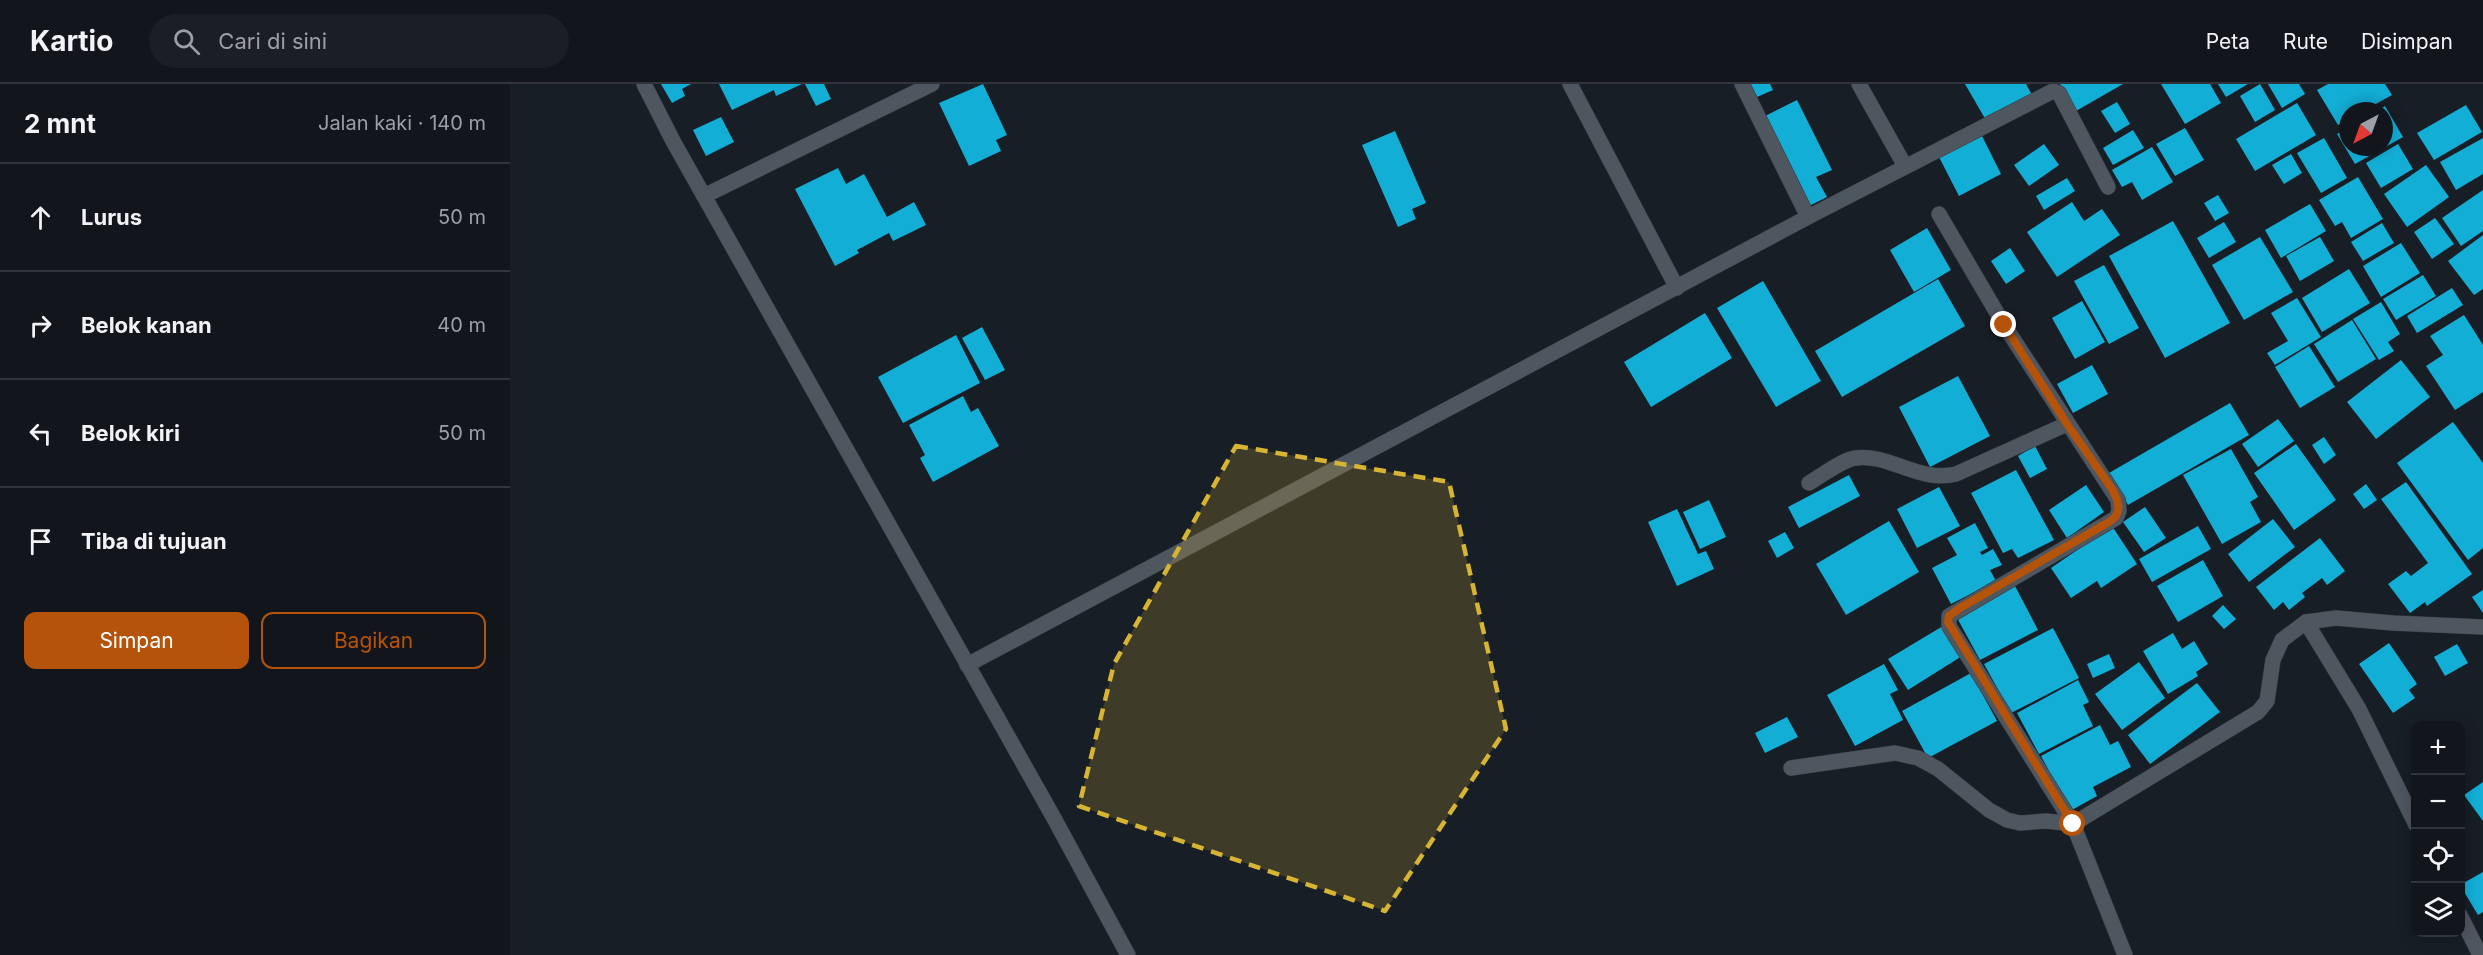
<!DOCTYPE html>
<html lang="id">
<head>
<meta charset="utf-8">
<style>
	body { margin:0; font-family:Inter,sans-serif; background:#1b1f25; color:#f1f3f6 }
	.controls { position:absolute; right:18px; bottom:18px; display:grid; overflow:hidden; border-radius:12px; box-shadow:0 3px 15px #0003 }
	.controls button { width:54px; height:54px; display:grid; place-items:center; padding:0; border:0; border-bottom:2px solid #31353b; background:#12161c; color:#f1f3f6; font:30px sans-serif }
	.compass { position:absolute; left:1829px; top:18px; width:54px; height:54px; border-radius:50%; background:#12161c; box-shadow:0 3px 15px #0003; rotate:221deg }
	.stop { position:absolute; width:18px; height:18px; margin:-14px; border:4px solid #b45309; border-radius:50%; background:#fff }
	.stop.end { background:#b45309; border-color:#fff; box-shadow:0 2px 6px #0008 }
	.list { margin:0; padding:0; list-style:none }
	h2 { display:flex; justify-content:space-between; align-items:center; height:78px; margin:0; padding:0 24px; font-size:26px }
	h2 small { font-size:20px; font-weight:400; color:#9c9fa3 }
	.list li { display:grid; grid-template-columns:39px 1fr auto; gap:18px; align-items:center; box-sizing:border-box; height:108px; padding:0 24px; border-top:2px solid #31353b }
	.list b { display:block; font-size:22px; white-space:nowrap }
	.list em { font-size:20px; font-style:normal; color:#9c9fa3 }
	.actions { display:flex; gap:12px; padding:18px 24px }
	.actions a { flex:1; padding:14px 0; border:2px solid #b45309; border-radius:12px; text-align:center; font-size:21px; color:#b45309 }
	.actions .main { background:#b45309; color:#fff }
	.icon { flex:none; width:33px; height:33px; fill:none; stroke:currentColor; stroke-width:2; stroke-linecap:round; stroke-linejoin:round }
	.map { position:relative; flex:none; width:1973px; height:871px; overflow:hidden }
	header { display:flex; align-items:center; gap:36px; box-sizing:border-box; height:84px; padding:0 30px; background:#12161c; border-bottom:2px solid #31353b }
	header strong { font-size:28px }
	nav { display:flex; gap:33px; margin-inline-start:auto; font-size:21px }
	.search { width:420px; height:54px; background:#1b1f25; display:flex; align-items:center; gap:15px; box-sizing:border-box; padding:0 21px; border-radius:33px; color:#9c9fa3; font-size:22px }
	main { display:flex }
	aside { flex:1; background:#12161c }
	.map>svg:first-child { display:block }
</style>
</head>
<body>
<header>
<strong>Kartio</strong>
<div class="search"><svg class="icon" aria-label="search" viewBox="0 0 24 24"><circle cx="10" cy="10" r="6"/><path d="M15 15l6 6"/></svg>Cari di sini</div>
<nav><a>Peta</a><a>Rute</a><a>Disimpan</a></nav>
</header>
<main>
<aside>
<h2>2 mnt<small>Jalan kaki · 140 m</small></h2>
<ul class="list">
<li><svg class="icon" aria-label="ahead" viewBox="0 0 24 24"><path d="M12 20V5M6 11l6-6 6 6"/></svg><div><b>Lurus</b></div><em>50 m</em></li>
<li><svg class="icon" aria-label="right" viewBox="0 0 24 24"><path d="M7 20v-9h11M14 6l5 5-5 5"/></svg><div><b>Belok kanan</b></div><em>40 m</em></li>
<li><svg class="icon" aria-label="left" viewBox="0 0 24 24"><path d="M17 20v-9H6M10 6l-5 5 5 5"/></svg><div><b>Belok kiri</b></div><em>50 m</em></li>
<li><svg class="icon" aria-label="arrive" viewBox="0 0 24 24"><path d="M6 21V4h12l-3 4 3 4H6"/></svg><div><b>Tiba di tujuan</b></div></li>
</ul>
<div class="actions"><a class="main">Simpan</a><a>Bagikan</a></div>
</aside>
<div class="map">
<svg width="1973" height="871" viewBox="0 0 1973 871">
	<rect width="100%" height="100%" fill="#181e26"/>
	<g fill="#13aed6">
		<polygon points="151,0 181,0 172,5 175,12 162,19"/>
		<polygon points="209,0 292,0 266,12 264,6 222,26"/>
		<polygon points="295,0 314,0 321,15 306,22"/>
		<polygon points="473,0 497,51 486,56 491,67 459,82 429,19"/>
		<polygon points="1240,0 1260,0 1263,6 1247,13"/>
		<polygon points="1455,0 1516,0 1522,11 1477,38"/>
		<polygon points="1550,0 1613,0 1566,27"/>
		<polygon points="1651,0 1700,0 1711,19 1675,40"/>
		<polygon points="1708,0 1738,0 1716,13"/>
		<polygon points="1750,0 1765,26 1745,38 1730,12"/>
		<polygon points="1758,0 1789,0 1795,10 1772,24"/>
		<polygon points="1818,0 1875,0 1882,11 1853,27 1838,27 1838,36 1828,41 1807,6"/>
		<polygon points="1287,16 1322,86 1306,93 1317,113 1299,122 1255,32"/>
		<polygon points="1607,18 1620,40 1605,49 1591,27"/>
		<polygon points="1787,19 1806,51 1745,87 1726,55"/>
		<polygon points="1956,21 1972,48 1924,76 1907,49"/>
		<polygon points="1875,22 1893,53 1845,80 1827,50 1838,44 1838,63 1874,63 1874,27 1867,27"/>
		<polygon points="211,33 224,58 196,72 183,46"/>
		<polygon points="1675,44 1694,76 1665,92 1646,60"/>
		<polygon points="1623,46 1634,64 1603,81 1593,64"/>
		<polygon points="885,47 916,119 902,125 906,135 888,143 852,61"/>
		<polygon points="1472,52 1491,90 1449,112 1429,73"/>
		<polygon points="1814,54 1837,94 1811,109 1787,69"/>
		<polygon points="1973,54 1973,90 1946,106 1930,78"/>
		<polygon points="1534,60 1549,81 1519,102 1504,81"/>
		<polygon points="1888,60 1903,85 1871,104 1856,79"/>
		<polygon points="1642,63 1663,98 1632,116 1622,98 1612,103 1602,86"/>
		<polygon points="1781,70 1792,89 1774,100 1762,81"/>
		<polygon points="1916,81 1939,113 1897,143 1874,110"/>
		<polygon points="328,84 336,100 354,90 377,133 404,118 416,141 383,157 379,149 347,166 349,169 325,182 285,105"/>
		<polygon points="1848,93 1873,135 1841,154 1832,138 1825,142 1809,116"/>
		<polygon points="1557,94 1565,107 1534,126 1526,112"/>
		<polygon points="1973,106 1973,147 1951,162 1932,134"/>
		<polygon points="1708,111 1719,129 1705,137 1694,119"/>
		<polygon points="1562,118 1574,137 1592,125 1610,151 1547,193 1517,148"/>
		<polygon points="1800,120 1816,147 1771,174 1755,146"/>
		<polygon points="1925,134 1944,160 1922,175 1904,148"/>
		<polygon points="1663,137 1720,239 1655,274 1599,172"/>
		<polygon points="1714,138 1726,158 1699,174 1687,154"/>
		<polygon points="1872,139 1884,159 1853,177 1841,158"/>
		<polygon points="1417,144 1441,186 1404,208 1380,166"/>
		<polygon points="1973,151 1973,205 1964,211 1938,177"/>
		<polygon points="1750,153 1783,208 1734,236 1702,181"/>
		<polygon points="1810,153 1824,177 1790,197 1776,172"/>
		<polygon points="1891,159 1910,189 1871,213 1853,182"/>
		<polygon points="1500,164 1515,187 1496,200 1481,177"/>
		<polygon points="1594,181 1629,244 1599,260 1564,197"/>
		<polygon points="1839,185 1860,219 1812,248 1792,214"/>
		<polygon points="1913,191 1926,212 1886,236 1873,215"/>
		<polygon points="1428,195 1455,242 1332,313 1305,267"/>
		<polygon points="1253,197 1311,297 1266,323 1207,224"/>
		<polygon points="1942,204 1953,221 1907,249 1897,232"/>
		<polygon points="1787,214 1811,253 1765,281 1757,269 1778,257 1761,229"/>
		<polygon points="1572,217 1595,258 1565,275 1542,234"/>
		<polygon points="1871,218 1890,250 1878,258 1884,267 1869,276 1843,235"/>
		<polygon points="1195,229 1222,274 1141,323 1114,278"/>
		<polygon points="1954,231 1973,261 1973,308 1945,326 1916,282 1933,271 1920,252"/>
		<polygon points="1842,236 1866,275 1828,298 1804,260"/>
		<polygon points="472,243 495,286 475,296 452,254"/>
		<polygon points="446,251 470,299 393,339 368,293"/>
		<polygon points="1799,262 1825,303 1790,324 1765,283"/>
		<polygon points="1891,276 1920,313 1866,355 1837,318"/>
		<polygon points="1582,281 1598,310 1563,329 1547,300"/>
		<polygon points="1448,292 1480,352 1420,383 1389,323"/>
		<polygon points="453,312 461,328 468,324 489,362 423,398 410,374 415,371 399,341"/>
		<polygon points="1720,319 1739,351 1618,421 1599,389"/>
		<polygon points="1768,335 1784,357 1748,383 1732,360"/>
		<polygon points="1943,338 1973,379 1973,464 1958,476 1887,379"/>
		<polygon points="1814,353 1826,371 1814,380 1802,361"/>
		<polygon points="1786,360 1826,416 1784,446 1744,389"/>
		<polygon points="1525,362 1537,385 1520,394 1508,372"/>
		<polygon points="1721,365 1748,413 1740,418 1751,438 1712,460 1673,391"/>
		<polygon points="1506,386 1544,456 1508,474 1502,465 1493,469 1461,409"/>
		<polygon points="1339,391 1350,412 1289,444 1278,423"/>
		<polygon points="1896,398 1962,490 1917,522 1915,518 1900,529 1878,500 1896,487 1901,492 1918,479 1871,415"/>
		<polygon points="1856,400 1867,416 1854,425 1843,410"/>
		<polygon points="1576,401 1594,428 1557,454 1539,426"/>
		<polygon points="1429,403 1450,442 1407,464 1387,425"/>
		<polygon points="1199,416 1216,453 1190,465 1173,428"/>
		<polygon points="1635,423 1656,454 1634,468 1613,438"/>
		<polygon points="1167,425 1188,470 1196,467 1204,485 1167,502 1138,438"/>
		<polygon points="1763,435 1785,463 1739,498 1718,470"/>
		<polygon points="1379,437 1409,488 1336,531 1306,480"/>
		<polygon points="1465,439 1478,464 1470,468 1472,471 1483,465 1492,481 1480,486 1486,497 1441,520 1422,484 1447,471 1437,454"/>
		<polygon points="1602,442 1627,480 1591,504 1587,497 1561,514 1541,484"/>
		<polygon points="1688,442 1701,465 1642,498 1629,475"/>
		<polygon points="1275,448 1284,464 1267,474 1258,457"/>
		<polygon points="1810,454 1835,487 1817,501 1812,494 1792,509 1795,513 1779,526 1773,518 1764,526 1746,503"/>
		<polygon points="1693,476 1713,512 1668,538 1647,502"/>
		<polygon points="1505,502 1528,546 1470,576 1446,532"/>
		<polygon points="1973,506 1973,529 1962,513"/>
		<polygon points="1713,521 1726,535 1714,545 1702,532"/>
		<polygon points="1433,542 1452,572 1398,606 1378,575"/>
		<polygon points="1543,544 1569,594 1501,629 1474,580"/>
		<polygon points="1663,549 1672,565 1684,557 1698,580 1686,588 1688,592 1658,610 1633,567"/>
		<polygon points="1879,559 1907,600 1899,606 1905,614 1883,629 1849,580"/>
		<polygon points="1947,560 1958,579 1935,592 1924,573"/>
		<polygon points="1599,570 1605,584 1583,594 1577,580"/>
		<polygon points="1629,578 1655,614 1612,646 1585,610"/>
		<polygon points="1374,580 1388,606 1380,610 1393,636 1345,662 1317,611"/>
		<polygon points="1461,589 1487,637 1418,674 1392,627"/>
		<polygon points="1568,596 1579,618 1573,621 1583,642 1529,670 1507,629"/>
		<polygon points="1687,599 1710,628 1640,680 1618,651"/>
		<polygon points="1277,633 1288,653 1255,669 1245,649"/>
		<polygon points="1590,641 1600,661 1608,657 1621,683 1583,703 1587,712 1560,727 1531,672"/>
		<polygon points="1973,698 1973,737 1954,711"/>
		<polygon points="1973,788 1973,828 1968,831 1950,801"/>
	</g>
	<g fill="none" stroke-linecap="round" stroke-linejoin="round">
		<defs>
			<polyline id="service" points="1232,0 1298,133"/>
			<g id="minor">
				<polyline points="1060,0 1167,204"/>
				<polyline points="1349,0 1395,82"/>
				<polyline points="194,112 422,0"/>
				<path d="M 1299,399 C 1311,392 1332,376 1345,374 C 1379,369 1408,399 1446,390 L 1557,340"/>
				<polyline points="1796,538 1849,625 1906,741"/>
				<polyline points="457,581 1298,133 1543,7 1549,9 1598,103"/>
				<polyline points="1281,684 1385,669 1408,674 1428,685 1479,726 1497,736 1510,739 1536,737 1563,740 1439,542 1439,532 1606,434 1609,427 1608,416 1494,241 1429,130"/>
				<polyline points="1950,831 1970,871"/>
				<polyline points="1615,871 1563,740 1748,628 1757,617 1763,576 1772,556 1796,538 1826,534 1883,539 1973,543"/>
			</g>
			<polyline id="tertiary" points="134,0 163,57 545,736 618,871"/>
		</defs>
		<use href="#service" stroke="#363b41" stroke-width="16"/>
		<use href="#minor" stroke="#363b41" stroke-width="16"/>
		<use href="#tertiary" stroke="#363b41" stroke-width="16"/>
		<use href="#service" stroke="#4e565f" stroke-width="15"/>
		<use href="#minor" stroke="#4e565f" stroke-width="15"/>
		<use href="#tertiary" stroke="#4e565f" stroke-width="15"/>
	</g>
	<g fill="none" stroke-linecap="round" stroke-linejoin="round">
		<path stroke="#b45309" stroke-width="8" d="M 1494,241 L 1557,340 L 1602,405 C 1609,418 1613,429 1599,438 L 1450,524 L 1439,532 L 1438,538 L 1563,740"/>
	</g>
	<path fill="#d7b434" fill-opacity="0.2" stroke="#d7b434" stroke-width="4.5" stroke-dasharray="12 8" stroke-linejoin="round" d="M 726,362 L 939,398 L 996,645 L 875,827 L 569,722 L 604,580 Z"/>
</svg>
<div class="controls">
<button>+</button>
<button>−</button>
<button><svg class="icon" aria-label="locate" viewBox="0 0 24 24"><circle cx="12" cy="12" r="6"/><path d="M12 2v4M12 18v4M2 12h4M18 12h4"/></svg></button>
<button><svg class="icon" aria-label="layers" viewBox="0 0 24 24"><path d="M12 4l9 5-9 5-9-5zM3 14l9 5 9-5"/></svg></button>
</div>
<svg class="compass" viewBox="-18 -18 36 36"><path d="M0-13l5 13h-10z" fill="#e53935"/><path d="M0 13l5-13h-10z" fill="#9c9fa3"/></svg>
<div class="stop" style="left:1563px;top:740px"></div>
<div class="stop end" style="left:1494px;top:241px"></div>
</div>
</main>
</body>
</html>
